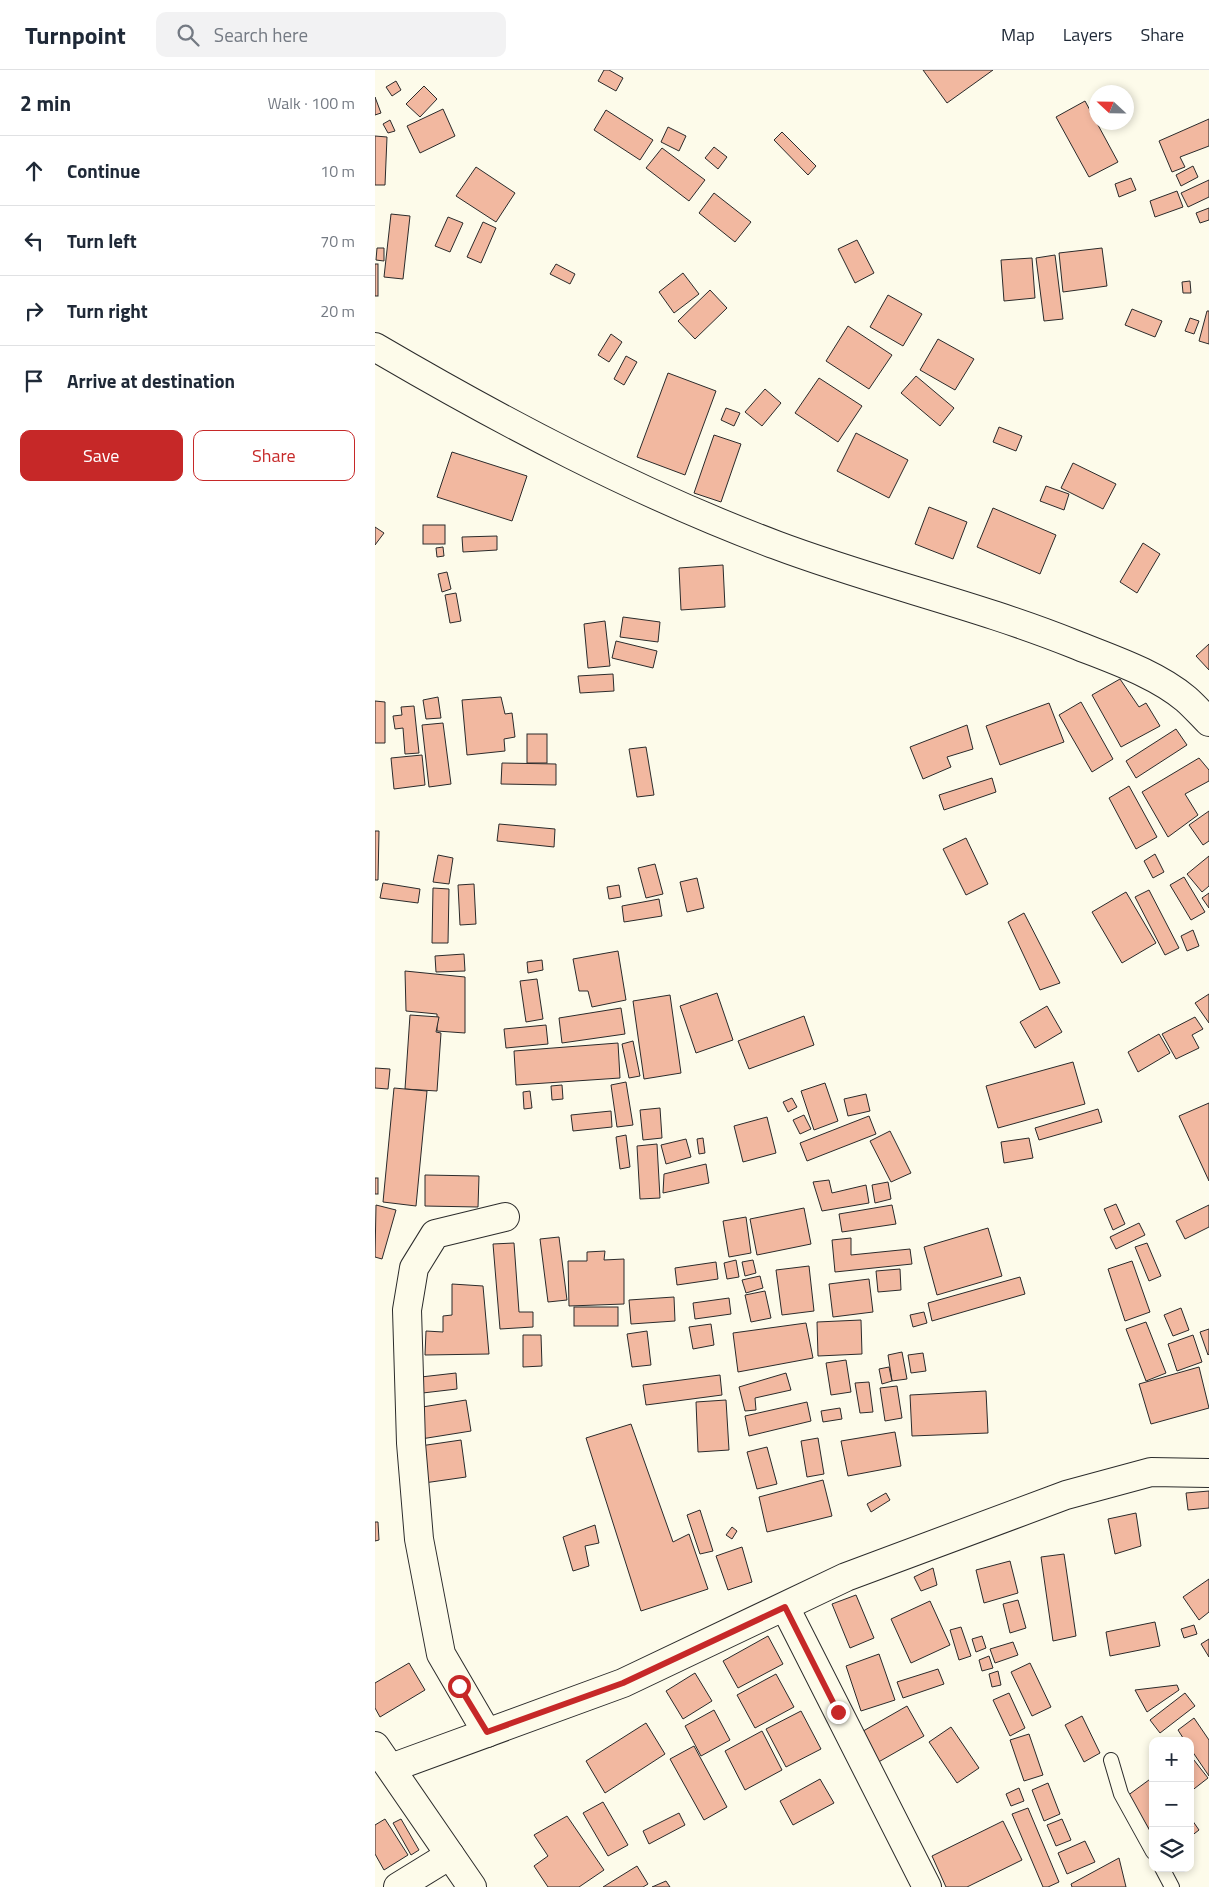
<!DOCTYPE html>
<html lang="en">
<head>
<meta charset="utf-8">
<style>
	body { margin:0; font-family:"Titillium Web",sans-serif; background:#f2f2f3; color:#1f2937 }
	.controls { position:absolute; right:15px; bottom:15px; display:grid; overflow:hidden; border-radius:10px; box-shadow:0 2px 8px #0003 }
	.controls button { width:45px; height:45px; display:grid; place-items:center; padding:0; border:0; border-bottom:1px solid #e0e1e3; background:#fff; color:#1f2937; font:25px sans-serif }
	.compass { position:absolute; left:714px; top:15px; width:45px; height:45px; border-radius:50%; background:#fff; box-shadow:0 2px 8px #0003; rotate:292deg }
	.stop { position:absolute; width:15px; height:15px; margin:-11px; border:4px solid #c62828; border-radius:50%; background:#fff }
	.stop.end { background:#c62828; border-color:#fff; box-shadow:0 1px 5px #0008 }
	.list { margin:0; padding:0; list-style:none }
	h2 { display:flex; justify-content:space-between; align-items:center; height:65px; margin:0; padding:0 20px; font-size:21px }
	h2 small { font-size:16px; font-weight:400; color:#747a83 }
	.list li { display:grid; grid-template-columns:32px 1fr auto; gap:15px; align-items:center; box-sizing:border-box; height:70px; padding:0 20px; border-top:1px solid #e0e1e3 }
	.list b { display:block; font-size:19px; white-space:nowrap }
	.list em { font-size:16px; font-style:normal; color:#747a83 }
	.actions { display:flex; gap:10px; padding:15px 20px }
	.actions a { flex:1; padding:11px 0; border:1px solid #c62828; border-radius:10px; text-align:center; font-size:18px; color:#c62828 }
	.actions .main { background:#c62828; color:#fff }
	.icon { flex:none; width:28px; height:28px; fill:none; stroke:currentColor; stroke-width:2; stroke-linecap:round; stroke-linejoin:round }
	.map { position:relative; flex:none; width:834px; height:1817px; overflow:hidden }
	header { display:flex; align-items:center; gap:30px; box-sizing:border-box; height:70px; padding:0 25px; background:#fff; border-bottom:1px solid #e0e1e3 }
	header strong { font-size:24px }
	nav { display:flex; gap:28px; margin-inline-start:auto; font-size:18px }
	.search { width:350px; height:45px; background:#f2f2f3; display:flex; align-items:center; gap:12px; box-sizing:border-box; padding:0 18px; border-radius:10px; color:#747a83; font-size:19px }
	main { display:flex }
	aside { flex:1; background:#fff }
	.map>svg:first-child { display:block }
</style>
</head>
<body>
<header>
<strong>Turnpoint</strong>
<div class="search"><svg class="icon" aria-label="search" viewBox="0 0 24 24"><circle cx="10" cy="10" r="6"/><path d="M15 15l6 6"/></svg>Search here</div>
<nav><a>Map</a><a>Layers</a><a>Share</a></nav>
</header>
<main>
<aside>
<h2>2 min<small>Walk · 100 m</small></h2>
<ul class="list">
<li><svg class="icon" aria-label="ahead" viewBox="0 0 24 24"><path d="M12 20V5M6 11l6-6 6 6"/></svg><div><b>Continue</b></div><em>10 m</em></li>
<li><svg class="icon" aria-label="left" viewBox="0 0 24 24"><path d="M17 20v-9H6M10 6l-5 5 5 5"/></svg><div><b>Turn left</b></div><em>70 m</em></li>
<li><svg class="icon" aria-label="right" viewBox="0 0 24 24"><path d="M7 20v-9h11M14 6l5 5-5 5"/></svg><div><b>Turn right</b></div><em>20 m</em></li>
<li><svg class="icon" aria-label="arrive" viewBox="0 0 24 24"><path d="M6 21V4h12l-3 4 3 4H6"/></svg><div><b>Arrive at destination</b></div></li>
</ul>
<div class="actions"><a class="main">Save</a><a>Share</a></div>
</aside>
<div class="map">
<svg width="834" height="1817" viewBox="0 0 834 1817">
	<rect width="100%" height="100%" fill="#fdfbea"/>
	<g fill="#f2b8a0" stroke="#2b2b2b">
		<polygon points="229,0 234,0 248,8 241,21 223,11"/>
		<polygon points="548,0 618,0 572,33"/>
		<polygon points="21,11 26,20 17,26 11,17"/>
		<polygon points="49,16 62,29 45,47 31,34"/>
		<polygon points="0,27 6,43 0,45"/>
		<polygon points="710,31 743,92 714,107 681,47"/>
		<polygon points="68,39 80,66 45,83 32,56"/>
		<polygon points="231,40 278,70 265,90 219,60"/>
		<polygon points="834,49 834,76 805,87 810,97 797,102 784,71"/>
		<polygon points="15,50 20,61 13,63 8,54"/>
		<polygon points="293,57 311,66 304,81 286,72"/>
		<polygon points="407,62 441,96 433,105 399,70"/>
		<polygon points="0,66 12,67 10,115 0,115"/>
		<polygon points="339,77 352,87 343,99 330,88"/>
		<polygon points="287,78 330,110 314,131 271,98"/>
		<polygon points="818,96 823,107 806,116 801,105"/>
		<polygon points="101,97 140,123 121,152 81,126"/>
		<polygon points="756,108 761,120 744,127 740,114"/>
		<polygon points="834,110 834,127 813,137 806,123"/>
		<polygon points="802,121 808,137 780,147 775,131"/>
		<polygon points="339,123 376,152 360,172 324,143"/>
		<polygon points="834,138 834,150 825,153 821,143"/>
		<polygon points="16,144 35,146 28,209 9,207"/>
		<polygon points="73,147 88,153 75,182 60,176"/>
		<polygon points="108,152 121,158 106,193 92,187"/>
		<polygon points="482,170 499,203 480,213 463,179"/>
		<polygon points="2,178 9,178 9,191 1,190"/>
		<polygon points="727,178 732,216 688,222 684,183"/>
		<polygon points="680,185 688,249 669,251 661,188"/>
		<polygon points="657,188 660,228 629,231 626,190"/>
		<rect x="0" y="194" width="3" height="32"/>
		<polygon points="181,194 200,204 195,214 175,204"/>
		<polygon points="308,203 324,224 299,243 284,222"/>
		<polygon points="815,211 816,223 808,223 807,212"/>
		<polygon points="335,220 352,238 320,269 303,251"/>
		<polygon points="513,225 547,244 528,276 495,257"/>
		<polygon points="757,239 787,251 780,267 750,255"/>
		<polygon points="832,241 834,241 834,274 824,271"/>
		<polygon points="815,248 824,251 819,264 810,261"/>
		<polygon points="473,256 517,285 494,319 451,291"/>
		<polygon points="236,264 247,272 234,292 223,285"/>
		<polygon points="563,269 599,289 580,320 545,300"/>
		<polygon points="251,286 262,292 249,315 239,309"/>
		<polygon points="293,303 341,321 310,405 262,387"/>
		<polygon points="541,306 579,338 565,356 526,323"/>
		<polygon points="444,308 487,336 463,372 420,343"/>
		<polygon points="390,319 406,333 387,356 370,342"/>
		<polygon points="351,338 365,343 359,356 346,350"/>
		<polygon points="624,357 647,366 641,381 618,372"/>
		<polygon points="481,363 533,390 514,428 462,401"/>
		<polygon points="339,365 366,374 346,432 319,423"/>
		<polygon points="77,382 152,406 137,451 62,427"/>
		<polygon points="698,393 741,414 728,439 686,418"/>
		<polygon points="671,416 694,424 689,440 665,431"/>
		<polygon points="554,437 592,452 578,489 540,474"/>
		<polygon points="618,438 681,465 665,504 602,477"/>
		<rect x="48" y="455" width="22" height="19"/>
		<polygon points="0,457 9,463 0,475"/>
		<polygon points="122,466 122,480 88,482 87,467"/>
		<polygon points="768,473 785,484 762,523 745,512"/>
		<polygon points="68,477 69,486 62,487 61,478"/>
		<polygon points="348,495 350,537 306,540 304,498"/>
		<polygon points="72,502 76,519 67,522 63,504"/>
		<polygon points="81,523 86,551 75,553 70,525"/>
		<polygon points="248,547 285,552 283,572 245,567"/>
		<polygon points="230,551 235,596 213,598 209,554"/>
		<polygon points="241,571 282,581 278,598 237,588"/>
		<polygon points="834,574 834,600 821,586"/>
		<polygon points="238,604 239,621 205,623 203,606"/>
		<polygon points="745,609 764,637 771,633 785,656 746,677 717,625"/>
		<polygon points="63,627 66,648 51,649 48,630"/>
		<polygon points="126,627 130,644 137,643 140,667 129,669 130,681 92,685 87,630"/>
		<polygon points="0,631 10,632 10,673 0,673"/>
		<polygon points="706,632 738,689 717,702 684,645"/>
		<polygon points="674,633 689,672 625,695 611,656"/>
		<polygon points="39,636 44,683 30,684 28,658 20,659 18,646 27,645 26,637"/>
		<polygon points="68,653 76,714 54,717 47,655"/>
		<polygon points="592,655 598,679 572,687 576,697 548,709 535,677"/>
		<polygon points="801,659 812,675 761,708 751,691"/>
		<rect x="152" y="664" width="20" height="29"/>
		<polygon points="271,677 279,725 262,727 254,679"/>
		<polygon points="47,685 50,715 19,719 16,688"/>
		<polygon points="824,688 834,700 834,711 810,724 823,745 793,767 767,722"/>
		<polygon points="127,693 181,694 181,715 126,714"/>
		<polygon points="617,708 621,722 569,740 564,725"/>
		<polygon points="754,716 782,767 761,779 734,728"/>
		<polygon points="834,741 834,771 828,775 814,755"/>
		<polygon points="124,754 180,759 179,777 122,771"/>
		<polygon points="0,761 4,761 3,810 0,810"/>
		<polygon points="591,768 613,814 591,825 568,779"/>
		<polygon points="780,784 789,802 778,808 769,791"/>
		<polygon points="63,785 78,788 74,814 58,812"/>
		<polygon points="834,786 834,816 827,822 812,804"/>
		<polygon points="280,794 288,824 271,828 263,798"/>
		<polygon points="809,807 830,842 816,850 795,815"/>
		<polygon points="322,808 329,838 312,842 305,812"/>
		<polygon points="8,813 45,819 43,833 5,828"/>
		<polygon points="99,814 101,854 85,855 83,815"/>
		<polygon points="244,815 246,827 234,829 232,817"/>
		<polygon points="58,818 74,819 73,873 57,873"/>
		<polygon points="774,820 804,878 790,885 760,827"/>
		<polygon points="751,822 781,873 747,893 717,842"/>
		<polygon points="834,823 834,838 827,828"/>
		<polygon points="284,829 287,846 249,852 247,836"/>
		<polygon points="649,843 685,913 665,920 633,852"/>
		<polygon points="818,860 824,876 812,881 806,866"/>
		<polygon points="243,881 251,930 217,937 213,921 204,921 198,889"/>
		<polygon points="89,884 90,901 61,902 60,886"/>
		<polygon points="167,890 168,900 153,903 152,892"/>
		<polygon points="30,901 90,907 90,963 62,961 62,944 31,941"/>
		<polygon points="162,909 168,949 151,952 145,911"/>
		<polygon points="342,923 358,970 321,983 305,936"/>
		<polygon points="834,924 834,953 820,933"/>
		<polygon points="295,925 306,1003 269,1009 258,931"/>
		<polygon points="672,936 687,962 660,978 645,952"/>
		<polygon points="246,938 250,964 187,973 184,948"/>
		<polygon points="35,945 64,947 61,962 66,963 62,1021 30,1019"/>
		<polygon points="429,946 439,975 374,999 363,971"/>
		<polygon points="820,947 828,959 817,965 824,978 801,989 787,964"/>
		<polygon points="171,955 173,974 131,978 129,959"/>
		<polygon points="784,964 795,983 763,1002 753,982"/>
		<polygon points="258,971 265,1006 254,1008 247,974"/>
		<polygon points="243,973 245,1008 141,1015 139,981"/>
		<polygon points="698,992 710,1034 623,1058 611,1016"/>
		<polygon points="0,998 15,999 13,1019 0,1018"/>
		<polygon points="251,1012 258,1055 242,1057 236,1015"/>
		<polygon points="450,1013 463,1051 439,1060 426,1021"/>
		<polygon points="187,1015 188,1029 177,1030 176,1016"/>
		<polygon points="19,1018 52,1021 41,1136 8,1132"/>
		<polygon points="155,1021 157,1038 149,1039 148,1022"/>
		<polygon points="491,1024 495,1041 473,1046 469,1029"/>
		<polygon points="417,1028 422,1037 413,1042 408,1032"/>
		<polygon points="834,1033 834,1111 804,1046"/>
		<polygon points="285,1038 287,1068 268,1070 265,1040"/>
		<polygon points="723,1039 727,1052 664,1070 660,1058"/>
		<polygon points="236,1041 237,1057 198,1061 196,1045"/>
		<polygon points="429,1045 436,1059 425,1064 418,1050"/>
		<polygon points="494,1046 501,1064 432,1091 425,1073"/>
		<polygon points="392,1047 401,1083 368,1092 359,1056"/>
		<polygon points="515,1061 536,1103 516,1112 495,1071"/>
		<polygon points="251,1065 255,1097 245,1099 241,1067"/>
		<polygon points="328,1068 330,1083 324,1084 322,1069"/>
		<polygon points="654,1068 658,1088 629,1093 626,1072"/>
		<polygon points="311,1069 316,1087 291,1094 286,1075"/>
		<polygon points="282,1074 285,1128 265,1129 262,1076"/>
		<polygon points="331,1094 334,1113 288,1123 289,1104"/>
		<polygon points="50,1105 104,1106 103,1137 50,1136"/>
		<rect x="0" y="1108" width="3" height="16"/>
		<polygon points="454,1110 457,1123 491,1115 494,1133 447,1141 438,1112"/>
		<polygon points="513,1112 516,1129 500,1133 497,1115"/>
		<polygon points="741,1134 750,1154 738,1160 729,1139"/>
		<polygon points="1,1135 21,1140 7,1189 0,1187"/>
		<polygon points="517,1135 521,1154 467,1162 464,1144"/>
		<polygon points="834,1135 834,1157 810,1169 801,1151"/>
		<polygon points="429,1138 436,1174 382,1185 375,1149"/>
		<polygon points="371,1147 376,1183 354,1187 348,1151"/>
		<polygon points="764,1153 770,1165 741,1179 735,1167"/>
		<polygon points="613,1158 627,1206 562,1225 549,1177"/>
		<polygon points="184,1167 192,1230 173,1232 165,1169"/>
		<polygon points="476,1168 476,1185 535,1179 537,1194 460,1202 457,1170"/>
		<polygon points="139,1173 144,1242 158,1242 158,1257 125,1259 118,1174"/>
		<polygon points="772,1173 786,1206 774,1211 760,1177"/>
		<polygon points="230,1181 229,1190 249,1189 249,1234 194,1236 193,1191 212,1191 212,1182"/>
		<polygon points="361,1190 364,1207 352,1209 349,1193"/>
		<polygon points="378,1190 381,1203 370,1206 367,1192"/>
		<polygon points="757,1191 775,1242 750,1251 733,1199"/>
		<polygon points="341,1192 343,1209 302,1215 300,1198"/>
		<polygon points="434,1196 439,1241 407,1245 401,1200"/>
		<polygon points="525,1199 526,1220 503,1222 501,1201"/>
		<polygon points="385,1206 388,1218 371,1223 367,1210"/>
		<polygon points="645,1207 650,1224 557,1251 553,1233"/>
		<polygon points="494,1209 498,1242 458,1247 454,1214"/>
		<polygon points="77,1214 108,1216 114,1284 50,1285 51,1261 68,1262 68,1246 77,1245"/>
		<polygon points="390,1221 396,1248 376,1252 370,1225"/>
		<polygon points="299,1227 300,1251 256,1254 254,1230"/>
		<polygon points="354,1228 356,1244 320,1249 318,1233"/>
		<rect x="199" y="1237" width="44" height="19"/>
		<polygon points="806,1238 814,1260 798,1266 789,1245"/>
		<polygon points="549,1242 552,1253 538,1257 535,1245"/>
		<polygon points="486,1250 487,1284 443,1286 442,1252"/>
		<polygon points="771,1252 791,1303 771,1311 751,1259"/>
		<polygon points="431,1253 438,1288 363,1302 358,1263"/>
		<polygon points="336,1254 339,1275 318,1279 314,1257"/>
		<polygon points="834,1259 834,1284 833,1285 825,1262"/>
		<polygon points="272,1261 276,1295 257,1297 252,1264"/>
		<polygon points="148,1265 166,1265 167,1296 148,1297"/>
		<polygon points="818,1265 827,1292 802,1301 793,1274"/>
		<polygon points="527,1282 532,1309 517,1311 513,1285"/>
		<polygon points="548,1283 551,1301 536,1303 533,1285"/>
		<polygon points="471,1290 476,1322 456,1325 451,1293"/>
		<polygon points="514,1297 517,1311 507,1314 504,1299"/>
		<polygon points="824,1297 834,1338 776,1354 764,1314"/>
		<polygon points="81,1303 82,1319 39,1324 37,1308"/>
		<polygon points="411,1303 416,1320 380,1328 381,1340 370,1341 364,1317"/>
		<polygon points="345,1305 347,1325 271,1335 268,1315"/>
		<polygon points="494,1312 498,1342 485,1343 480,1313"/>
		<polygon points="522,1316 527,1348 510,1351 505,1318"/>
		<polygon points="611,1321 613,1363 537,1366 535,1325"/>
		<polygon points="91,1330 96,1361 46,1369 41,1338"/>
		<polygon points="351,1330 354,1380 323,1382 321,1332"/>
		<polygon points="432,1332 436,1351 374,1366 370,1346"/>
		<polygon points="465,1338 467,1349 448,1352 446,1341"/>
		<polygon points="256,1354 298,1472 314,1464 333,1519 266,1541 211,1368"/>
		<polygon points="520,1362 526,1396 473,1406 466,1371"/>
		<polygon points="443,1368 449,1404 432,1407 426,1371"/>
		<polygon points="86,1370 91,1407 49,1413 45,1376"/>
		<polygon points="392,1377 402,1414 382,1419 372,1382"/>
		<polygon points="448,1410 457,1446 392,1462 384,1427"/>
		<polygon points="834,1421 834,1438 813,1440 811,1423"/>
		<polygon points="511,1423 515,1430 496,1442 492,1434"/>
		<polygon points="325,1440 338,1481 325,1484 312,1445"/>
		<polygon points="761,1443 766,1476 740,1484 733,1449"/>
		<polygon points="0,1452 3,1452 4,1470 0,1471"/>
		<polygon points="220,1455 224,1473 210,1476 214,1496 198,1501 188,1467"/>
		<polygon points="357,1457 362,1461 357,1469 351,1465"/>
		<polygon points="367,1477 377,1512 353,1520 341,1486"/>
		<polygon points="689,1484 701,1566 678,1571 666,1487"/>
		<polygon points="635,1491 643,1523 609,1533 601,1500"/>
		<polygon points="558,1498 562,1515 546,1521 539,1507"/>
		<polygon points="834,1509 834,1542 824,1550 808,1527"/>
		<polygon points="481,1525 499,1568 475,1578 457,1534"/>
		<polygon points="643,1530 651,1558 635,1563 628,1534"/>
		<polygon points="555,1531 575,1575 536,1593 516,1549"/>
		<polygon points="780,1552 785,1576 735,1586 731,1562"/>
		<polygon points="819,1555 822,1564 809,1568 806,1559"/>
		<polygon points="586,1557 596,1586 584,1590 575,1560"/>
		<polygon points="393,1566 408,1594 363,1618 348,1591"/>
		<polygon points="607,1566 611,1578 601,1582 597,1569"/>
		<polygon points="834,1569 834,1587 826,1574"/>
		<polygon points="638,1572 643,1585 620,1593 615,1579"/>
		<polygon points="504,1584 520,1630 486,1641 471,1596"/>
		<polygon points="614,1586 618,1598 607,1601 604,1590"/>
		<polygon points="34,1593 50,1620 5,1647 0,1638 0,1613"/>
		<polygon points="655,1593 676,1637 657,1646 636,1602"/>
		<polygon points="563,1599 569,1614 528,1628 522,1612"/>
		<polygon points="623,1601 626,1615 617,1617 614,1604"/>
		<polygon points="320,1603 337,1631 308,1649 291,1621"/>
		<polygon points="401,1604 419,1637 380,1658 362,1625"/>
		<polygon points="802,1615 804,1620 772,1642 760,1620"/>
		<polygon points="634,1623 650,1658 635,1666 618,1630"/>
		<polygon points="810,1623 820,1636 785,1663 775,1650"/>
		<polygon points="532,1636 549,1666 500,1694 483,1664"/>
		<polygon points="339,1640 355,1670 326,1686 310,1656"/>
		<polygon points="426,1641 446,1679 411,1697 391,1659"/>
		<polygon points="707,1646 725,1683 709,1692 690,1655"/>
		<polygon points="819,1648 834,1670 834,1706 815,1678 815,1671 810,1671 803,1660"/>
		<polygon points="271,1653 290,1684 230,1723 211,1691"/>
		<polygon points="576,1657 604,1698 582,1713 554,1672"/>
		<polygon points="387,1661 407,1700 370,1720 350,1681"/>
		<polygon points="654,1664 668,1705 649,1711 635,1670"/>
		<polygon points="319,1676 352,1737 329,1750 295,1689"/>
		<polygon points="815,1685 833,1708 815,1722"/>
		<polygon points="778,1707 778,1765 752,1726"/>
		<polygon points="445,1709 459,1733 418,1755 405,1731"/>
		<polygon points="673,1713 685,1744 669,1751 657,1720"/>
		<polygon points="644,1718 649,1731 636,1736 631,1724"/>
		<polygon points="228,1732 253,1775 233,1786 208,1743"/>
		<polygon points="653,1738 684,1812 673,1817 668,1817 637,1744"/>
		<polygon points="304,1743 310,1755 274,1774 268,1761"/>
		<polygon points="192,1746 229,1800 204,1817 173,1817 159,1796 173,1786 159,1765"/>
		<polygon points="815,1747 824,1760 815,1767"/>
		<polygon points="10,1749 33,1785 9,1800 0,1784 0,1755"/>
		<polygon points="26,1749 44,1780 36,1785 18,1753"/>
		<polygon points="687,1749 696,1770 681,1776 672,1755"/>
		<polygon points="628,1751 647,1790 592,1817 571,1817 557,1786"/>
		<polygon points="710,1771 720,1792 692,1804 683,1783"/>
		<polygon points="744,1788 751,1817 697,1817 696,1814"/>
		<polygon points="262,1796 273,1814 268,1817 228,1817"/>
		<polygon points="291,1811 295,1817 277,1817"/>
	</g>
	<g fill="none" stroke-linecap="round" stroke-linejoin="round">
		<defs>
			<g id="lane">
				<polyline points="736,1690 746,1724 778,1782"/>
				<polyline points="787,1798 797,1817"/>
			</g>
			<g id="street">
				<path d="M 0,277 C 128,352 262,423 401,475 C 499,512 602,535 699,574 C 736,589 780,603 811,629 C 819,636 826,644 834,652"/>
				<polyline points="410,1537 552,1817"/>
				<polyline points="112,1663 66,1584 44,1469 36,1373 32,1240 39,1198 60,1164 130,1147"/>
				<polyline points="0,1676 97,1817"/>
				<polyline points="16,1698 248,1613 471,1507 691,1425 776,1402 834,1403"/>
				<polyline points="23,1817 75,1785"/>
			</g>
		</defs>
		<use href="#lane" stroke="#2b2b2b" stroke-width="16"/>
		<use href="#street" stroke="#2b2b2b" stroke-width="30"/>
		<use href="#lane" stroke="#fdfbea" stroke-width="14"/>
		<use href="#street" stroke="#fdfbea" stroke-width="28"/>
	</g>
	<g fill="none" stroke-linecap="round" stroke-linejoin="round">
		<polyline stroke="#c62828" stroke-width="6" points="84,1616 112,1662 248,1613 410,1537 463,1642"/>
	</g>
</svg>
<div class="controls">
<button>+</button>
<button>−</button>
<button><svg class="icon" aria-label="layers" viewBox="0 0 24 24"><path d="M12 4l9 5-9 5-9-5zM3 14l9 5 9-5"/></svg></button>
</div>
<svg class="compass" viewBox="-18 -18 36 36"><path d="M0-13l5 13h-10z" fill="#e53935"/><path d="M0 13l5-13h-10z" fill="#747a83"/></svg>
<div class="stop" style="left:84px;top:1616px"></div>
<div class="stop end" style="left:463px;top:1642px"></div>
</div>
</main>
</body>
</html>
